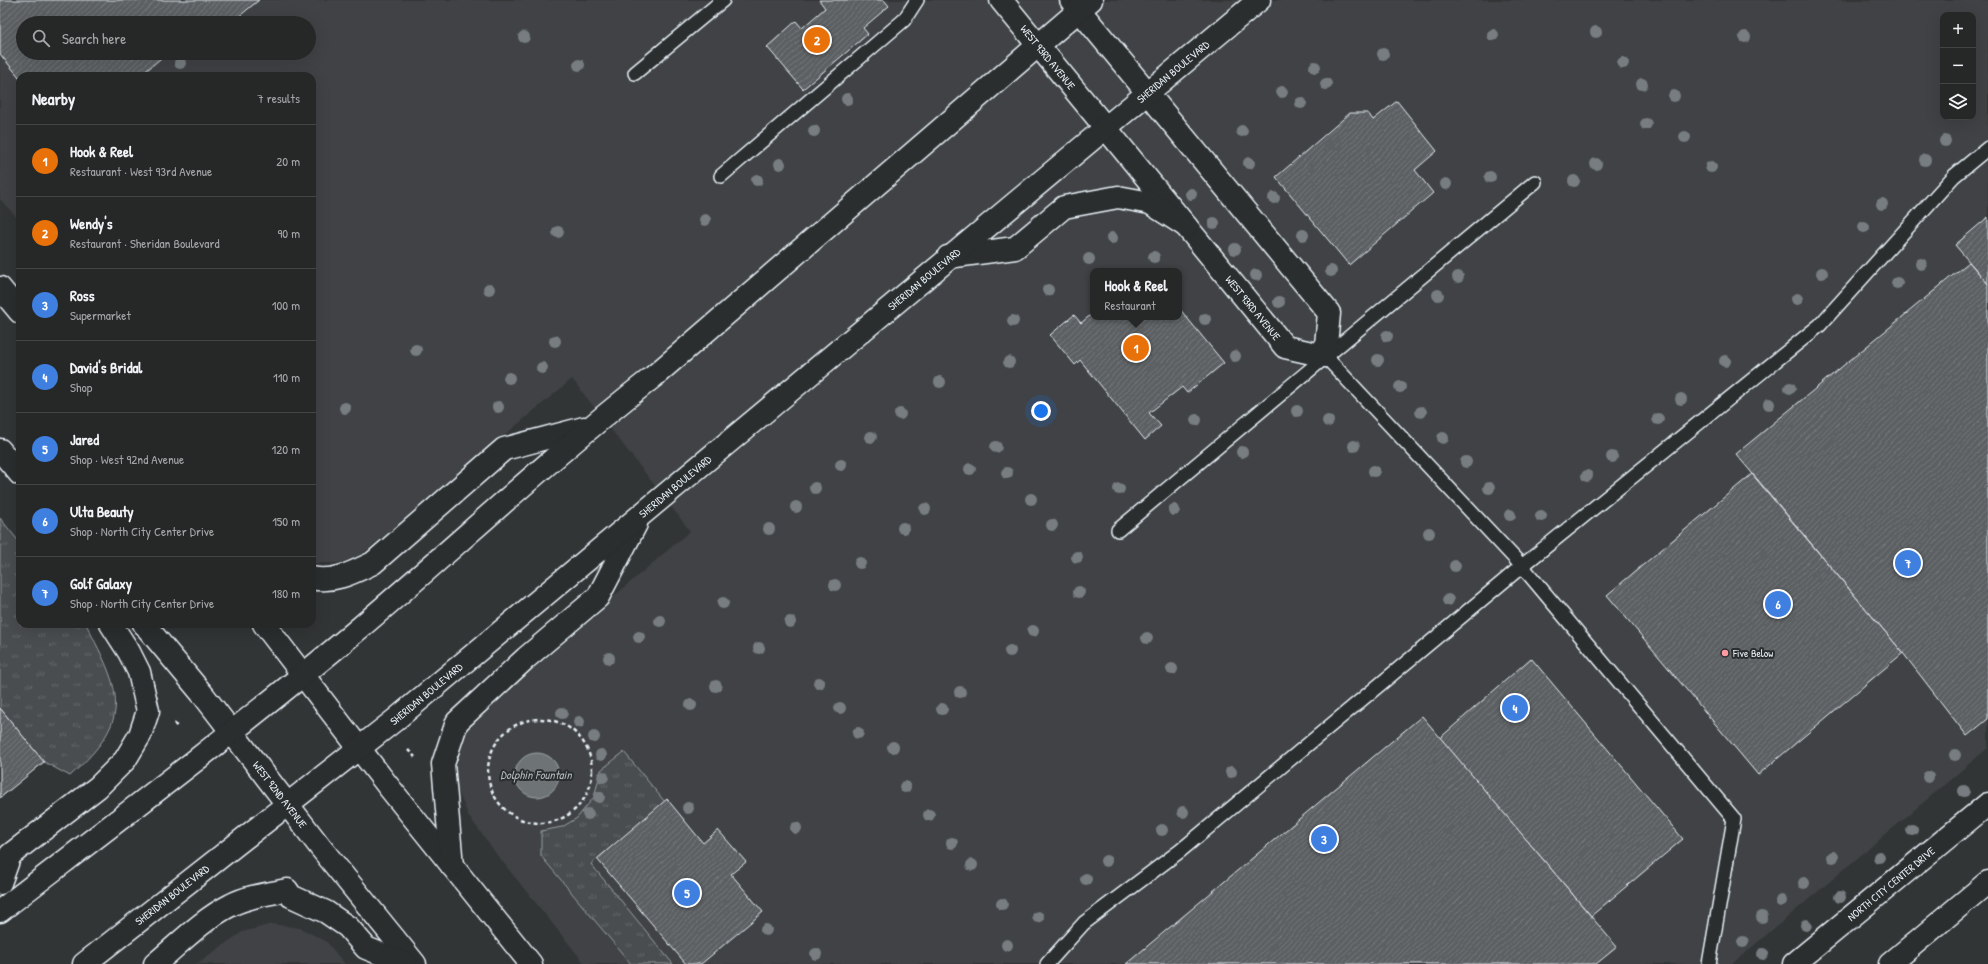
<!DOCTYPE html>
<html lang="en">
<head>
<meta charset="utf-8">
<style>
	body { margin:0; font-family:"Patrick Hand",sans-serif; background:#2e3030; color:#f1f3f6 }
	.controls { position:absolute; right:12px; top:12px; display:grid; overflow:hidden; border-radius:8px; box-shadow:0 4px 16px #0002 }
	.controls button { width:36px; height:36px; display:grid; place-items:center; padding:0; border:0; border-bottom:1px solid #424445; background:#262828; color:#f1f3f6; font:20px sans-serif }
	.you { position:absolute; left:1041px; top:411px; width:14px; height:14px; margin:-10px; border:3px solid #fff; border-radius:50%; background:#1a73e8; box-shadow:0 0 0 6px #1a73e833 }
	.badge { display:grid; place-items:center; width:26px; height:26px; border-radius:50%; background:#1a73e8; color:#fff; font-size:13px; font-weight:700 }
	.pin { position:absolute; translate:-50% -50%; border:2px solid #fff; box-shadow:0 1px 4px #0006 }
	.popup { position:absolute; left:1090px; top:268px; width:92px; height:52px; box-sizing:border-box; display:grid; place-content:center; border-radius:8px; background:#262828; filter:drop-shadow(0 1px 3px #0005); font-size:13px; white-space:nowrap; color:#a4a6a8 }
	.popup b { font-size:15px; color:#f1f3f6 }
	.popup::after { content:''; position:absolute; left:50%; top:100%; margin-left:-8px; border:8px solid transparent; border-top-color:#262828 }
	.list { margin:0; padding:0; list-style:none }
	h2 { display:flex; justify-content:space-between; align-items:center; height:52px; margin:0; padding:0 16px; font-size:17px }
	h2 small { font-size:13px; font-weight:400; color:#a4a6a8 }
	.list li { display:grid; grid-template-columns:26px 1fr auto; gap:12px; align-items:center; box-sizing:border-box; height:72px; padding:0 16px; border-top:1px solid #424445 }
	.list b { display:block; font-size:15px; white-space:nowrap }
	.list p { margin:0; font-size:13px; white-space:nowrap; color:#a4a6a8 }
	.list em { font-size:13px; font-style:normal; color:#a4a6a8 }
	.icon { flex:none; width:22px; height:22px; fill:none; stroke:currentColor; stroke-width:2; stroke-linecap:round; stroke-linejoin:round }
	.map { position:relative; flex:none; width:1988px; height:964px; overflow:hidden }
	.search { position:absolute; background:#262828; box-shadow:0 4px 16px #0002; left:16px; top:16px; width:300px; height:44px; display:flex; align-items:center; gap:10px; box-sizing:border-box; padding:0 14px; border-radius:22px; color:#a4a6a8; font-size:15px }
	.panel { position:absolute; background:#262828; box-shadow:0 4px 16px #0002; left:16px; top:72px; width:300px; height:556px; border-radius:12px }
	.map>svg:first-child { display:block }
</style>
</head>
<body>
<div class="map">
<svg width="1988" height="964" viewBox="0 0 1988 964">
	<defs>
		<pattern id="grass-tufts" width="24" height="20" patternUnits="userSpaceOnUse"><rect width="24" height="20" fill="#494d4f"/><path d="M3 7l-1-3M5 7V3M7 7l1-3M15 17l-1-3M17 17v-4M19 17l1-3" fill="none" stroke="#636769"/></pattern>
		<pattern id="building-hatch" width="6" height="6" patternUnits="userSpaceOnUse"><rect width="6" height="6" fill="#5c6063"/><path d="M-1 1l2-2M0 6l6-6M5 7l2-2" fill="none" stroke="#73777a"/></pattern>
	</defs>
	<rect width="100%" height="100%" fill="#323536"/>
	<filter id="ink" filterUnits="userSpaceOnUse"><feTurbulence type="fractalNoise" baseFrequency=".025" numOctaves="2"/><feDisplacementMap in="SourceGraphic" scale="8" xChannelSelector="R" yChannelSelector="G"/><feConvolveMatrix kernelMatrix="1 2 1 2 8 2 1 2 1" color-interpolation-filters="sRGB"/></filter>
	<g filter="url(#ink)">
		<g fill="#3f4244" fill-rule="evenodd">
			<path d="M 0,0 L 1988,0 L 1988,748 L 1732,964 L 585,964 L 497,855 L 468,815 L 456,786 L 456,757 L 462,736 L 476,714 L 690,531 L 572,379 L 366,551 L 353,559 L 338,563 L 312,563 L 312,76 L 20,76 L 20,221 L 0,199 ZM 1943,15 L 1973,15 L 1973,117 L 1943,117 ZM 23,23 L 309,23 L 309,53 L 23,53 ZM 1093,271 L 1179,271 L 1179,317 L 1093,317 Z"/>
			<polygon points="272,924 300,928 326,941 345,964 196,964 242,932"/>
		</g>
		<g fill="url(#grass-tufts)" stroke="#989fa4">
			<path d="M 0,518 L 20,543 L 20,624 L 86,624 C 122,694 134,718 70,776 L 44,762 L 0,708 Z"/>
			<polygon points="624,752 665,802 591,864 673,964 631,964 541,856 541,831 562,827 577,818 594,797 601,770"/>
		</g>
		<circle fill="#6e7376" stroke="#9fa5aa" cx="537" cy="775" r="22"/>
		<g fill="url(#building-hatch)" stroke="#e8f1f8">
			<polygon points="0,0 259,0 231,23 23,23 23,53 167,53 140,76 20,76 20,78 0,54"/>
			<polygon points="884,0 889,6 863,28 868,34 803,89 767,47 796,21 802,28 825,8 819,0"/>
			<polygon points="1397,101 1437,151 1415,170 1433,193 1349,265 1276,177 1350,113 1368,113 1373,120"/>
			<polygon points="1988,217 1988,284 1955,245"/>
			<polygon points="1969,262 1988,284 1988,719 1967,736 1903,653 1736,454"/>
			<polygon points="1179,308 1224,363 1187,393 1182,387 1149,413 1161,426 1145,440 1080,360 1075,365 1050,335 1074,315 1081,323 1093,313 1093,317 1179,317"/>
			<polygon points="1752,474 1903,653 1758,775 1607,595"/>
			<polygon points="1531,658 1683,839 1591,916 1440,738"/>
			<polygon points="0,708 44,762 0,798"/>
			<polygon points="1422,716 1617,947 1596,964 1126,964"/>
			<polygon points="667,799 703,843 718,830 746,862 731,874 763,912 701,964 686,964 597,859"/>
		</g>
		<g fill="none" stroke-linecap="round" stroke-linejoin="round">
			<defs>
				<g id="lane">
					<polyline points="635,73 723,0"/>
					<polyline points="721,176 904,20 917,0"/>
					<polyline points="1325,356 1522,566 1734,819 1709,964"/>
					<polyline points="1118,530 1535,182"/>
					<polyline points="1047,964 1084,923 1180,851 1522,566 1820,325 1954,176 1988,148"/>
				</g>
				<g id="street">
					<path id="s1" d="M 1001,0 L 1285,347 L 1325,356 L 1329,313 L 1071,0"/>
				</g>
				<g id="secondary">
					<path id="s2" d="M 1794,964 L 1988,804"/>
					<polyline points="1890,964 1988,882"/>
				</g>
				<g id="primary">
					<polyline points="948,257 1015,248 1064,207 1118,197 1150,203 1186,226"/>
					<polyline points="0,288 20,312"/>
					<polyline points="0,450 20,474"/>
					<path d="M 312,578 C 334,583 354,572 373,563 L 504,449 L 584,428"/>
					<path id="s3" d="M 144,624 L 204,696 L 321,848 L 415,964"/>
					<polyline points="264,624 388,786 531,964"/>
					<polyline points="452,866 443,764 457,722 526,658 598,597 636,524"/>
					<polyline points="0,883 10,855 98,787 125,760 140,735 148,711 139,672 129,652 111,624"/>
					<path d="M 0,911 C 113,824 227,738 337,647 C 444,558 544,462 653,377 L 1091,0"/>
					<path id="s4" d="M 84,964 L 395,720 L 1259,0"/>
					<path d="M 155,964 C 179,944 203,919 231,905 C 248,896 268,894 287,890 L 291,896 L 326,912 L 348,927 L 366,948 L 406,964"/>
				</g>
			</defs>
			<use href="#lane" stroke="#e8f1f8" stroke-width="16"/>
			<use href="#street" stroke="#e8f1f8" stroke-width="25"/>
			<use href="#secondary" stroke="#e8f1f8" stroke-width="25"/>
			<use href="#primary" stroke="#e8f1f8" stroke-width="25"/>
			<g stroke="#e8f1f8" stroke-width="2.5" stroke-dasharray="4 3" stroke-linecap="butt">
				<polyline points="312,610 314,613"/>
				<circle cx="540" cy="771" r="52"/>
				<polyline points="174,723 178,728"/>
				<polyline points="408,750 415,757"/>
			</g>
			<use href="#lane" stroke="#2a2d2e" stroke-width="13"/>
			<use href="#street" stroke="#2a2d2e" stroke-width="22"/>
			<use href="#secondary" stroke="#2a2d2e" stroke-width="22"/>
			<use href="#primary" stroke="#2a2d2e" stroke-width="22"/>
		</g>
		<g fill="#777d80">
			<circle cx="1596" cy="32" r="6"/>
			<circle cx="1493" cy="35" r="6"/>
			<circle cx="524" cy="37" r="6"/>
			<circle cx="1745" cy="37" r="6"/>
			<circle cx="1383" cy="54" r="6"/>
			<circle cx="180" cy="63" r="6"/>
			<circle cx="1623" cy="63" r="6"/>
			<circle cx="579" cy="65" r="6"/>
			<circle cx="1315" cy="67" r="6"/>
			<circle cx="1326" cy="84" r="6"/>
			<circle cx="1642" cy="84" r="6"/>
			<circle cx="1282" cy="92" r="6"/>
			<circle cx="1674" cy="96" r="6"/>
			<circle cx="847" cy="99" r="6"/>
			<circle cx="1301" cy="103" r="6"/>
			<circle cx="1646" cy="124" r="6"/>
			<circle cx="814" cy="131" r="6"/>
			<circle cx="1242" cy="131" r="6"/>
			<circle cx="1685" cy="137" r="6"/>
			<circle cx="1945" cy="141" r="6"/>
			<circle cx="1925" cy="160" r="6"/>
			<circle cx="1249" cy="163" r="6"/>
			<circle cx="780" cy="164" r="6"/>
			<circle cx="1596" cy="164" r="6"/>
			<circle cx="1711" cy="167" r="6"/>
			<circle cx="1490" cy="177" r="6"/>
			<circle cx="757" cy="180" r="6"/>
			<circle cx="1574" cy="181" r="6"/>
			<circle cx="1446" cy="184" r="6"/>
			<circle cx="1191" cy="194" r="6"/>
			<circle cx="1274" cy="198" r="6"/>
			<circle cx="1882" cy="204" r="6"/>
			<circle cx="705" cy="220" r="6"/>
			<circle cx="1214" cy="223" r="6"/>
			<circle cx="1864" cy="227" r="6"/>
			<circle cx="558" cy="232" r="6"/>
			<circle cx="1303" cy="235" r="6"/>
			<circle cx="1112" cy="238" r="6"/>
			<circle cx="1235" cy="249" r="6"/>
			<circle cx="1154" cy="257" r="6"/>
			<circle cx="1089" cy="259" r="6"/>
			<circle cx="1921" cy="264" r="6"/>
			<circle cx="1331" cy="271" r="6"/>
			<circle cx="1822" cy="273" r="6"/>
			<circle cx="1256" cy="275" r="6"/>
			<circle cx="1458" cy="277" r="6"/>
			<circle cx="1897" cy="283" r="6"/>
			<circle cx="489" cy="289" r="6"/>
			<circle cx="1048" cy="290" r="6"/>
			<circle cx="1438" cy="295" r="6"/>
			<circle cx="1797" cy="299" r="6"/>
			<circle cx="1279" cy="302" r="6"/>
			<circle cx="1205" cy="319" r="6"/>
			<circle cx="1013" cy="321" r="6"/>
			<circle cx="1387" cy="336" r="6"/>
			<circle cx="555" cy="341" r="6"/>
			<circle cx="416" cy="350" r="6"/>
			<circle cx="1235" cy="356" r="6"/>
			<circle cx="1378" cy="360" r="6"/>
			<circle cx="1725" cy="361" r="6"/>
			<circle cx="1009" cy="362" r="6"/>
			<circle cx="542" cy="368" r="6"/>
			<circle cx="509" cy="378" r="6"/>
			<circle cx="940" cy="382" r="6"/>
			<circle cx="1400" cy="387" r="6"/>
			<circle cx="1790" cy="388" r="6"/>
			<circle cx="1681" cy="399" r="6"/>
			<circle cx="1769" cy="404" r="6"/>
			<circle cx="498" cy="407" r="6"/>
			<circle cx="345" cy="408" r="6"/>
			<circle cx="1297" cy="411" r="6"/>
			<circle cx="1421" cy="412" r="6"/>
			<circle cx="900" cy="414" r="6"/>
			<circle cx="1658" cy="419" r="6"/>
			<circle cx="1196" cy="420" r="6"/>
			<circle cx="1328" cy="421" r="6"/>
			<circle cx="871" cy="437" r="6"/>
			<circle cx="1443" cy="438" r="6"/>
			<circle cx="1354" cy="446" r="6"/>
			<circle cx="996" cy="447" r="6"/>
			<circle cx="1242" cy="452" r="6"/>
			<circle cx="1612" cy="457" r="6"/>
			<circle cx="1466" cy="462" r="6"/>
			<circle cx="841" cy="465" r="6"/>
			<circle cx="970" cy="469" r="6"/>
			<circle cx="1374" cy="471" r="6"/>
			<circle cx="1007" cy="473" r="6"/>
			<circle cx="1587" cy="476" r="6"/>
			<circle cx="815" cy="488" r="6"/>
			<circle cx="1489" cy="488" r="6"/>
			<circle cx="1119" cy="489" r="6"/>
			<circle cx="1031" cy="499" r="6"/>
			<circle cx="796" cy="507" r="6"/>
			<circle cx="925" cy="509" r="6"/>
			<circle cx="1174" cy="510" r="6"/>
			<circle cx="1510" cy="515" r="6"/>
			<circle cx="1541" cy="516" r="6"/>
			<circle cx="1052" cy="525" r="6"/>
			<circle cx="903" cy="528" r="6"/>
			<circle cx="769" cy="529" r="6"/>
			<circle cx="1429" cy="533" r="6"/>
			<circle cx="1077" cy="557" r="6"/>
			<circle cx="860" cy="563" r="6"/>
			<circle cx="1455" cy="566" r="6"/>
			<circle cx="835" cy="585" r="6"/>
			<circle cx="1079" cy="592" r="6"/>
			<circle cx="1448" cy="600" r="6"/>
			<circle cx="723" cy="603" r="6"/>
			<circle cx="660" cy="621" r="6"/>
			<circle cx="790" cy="622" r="6"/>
			<circle cx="1033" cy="631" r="6"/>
			<circle cx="639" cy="637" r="6"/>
			<circle cx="1147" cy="638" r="6"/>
			<circle cx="759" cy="648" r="6"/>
			<circle cx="1010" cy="651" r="6"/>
			<circle cx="609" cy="658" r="6"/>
			<circle cx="1172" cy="669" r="6"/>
			<circle cx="819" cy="683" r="6"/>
			<circle cx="716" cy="686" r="6"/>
			<circle cx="960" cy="692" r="6"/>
			<circle cx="691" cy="705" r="6"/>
			<circle cx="840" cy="708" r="6"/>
			<circle cx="942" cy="709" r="6"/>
			<circle cx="562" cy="713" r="6"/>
			<circle cx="579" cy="722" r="6"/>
			<circle cx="858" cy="733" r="6"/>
			<circle cx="594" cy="737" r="6"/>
			<circle cx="893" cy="747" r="6"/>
			<circle cx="601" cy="755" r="6"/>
			<circle cx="1955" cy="755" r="6"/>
			<circle cx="1231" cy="772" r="6"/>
			<circle cx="603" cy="777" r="6"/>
			<circle cx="1928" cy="777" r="6"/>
			<circle cx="905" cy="787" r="6"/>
			<circle cx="1964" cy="791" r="6"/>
			<circle cx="599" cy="797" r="6"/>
			<circle cx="688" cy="808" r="6"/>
			<circle cx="1183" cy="812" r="6"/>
			<circle cx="588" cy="814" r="6"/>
			<circle cx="929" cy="815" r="6"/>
			<circle cx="796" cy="828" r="6"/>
			<circle cx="1162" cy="830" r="6"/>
			<circle cx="1912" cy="830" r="6"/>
			<circle cx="952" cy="843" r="6"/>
			<circle cx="1833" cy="857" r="6"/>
			<circle cx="1879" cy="857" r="6"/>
			<circle cx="1106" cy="861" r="6"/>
			<circle cx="972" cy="865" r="6"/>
			<circle cx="1086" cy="879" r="6"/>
			<circle cx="1804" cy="883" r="6"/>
			<circle cx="1840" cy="897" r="6"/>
			<circle cx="1781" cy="901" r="6"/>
			<circle cx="1002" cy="904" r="6"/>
			<circle cx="1038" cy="917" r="6"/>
			<circle cx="1762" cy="917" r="6"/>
			<circle cx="1806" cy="925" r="6"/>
			<circle cx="766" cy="930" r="6"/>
			<circle cx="1743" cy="942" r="6"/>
			<circle cx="1007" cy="945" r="6"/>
			<circle cx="816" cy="954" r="6"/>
			<circle cx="1763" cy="954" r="6"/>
		</g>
	</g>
	<circle fill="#ff9aa2" stroke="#2a2d2e" stroke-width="1.5" cx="1725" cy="653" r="4"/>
	<g text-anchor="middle" stroke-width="4" stroke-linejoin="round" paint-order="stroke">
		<g font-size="11" fill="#e8f1f8" stroke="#2a2d2e">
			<text dy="4" stroke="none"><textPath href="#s1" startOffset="74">WEST 93RD AVENUE</textPath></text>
			<text dy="4" stroke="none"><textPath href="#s4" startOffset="1408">SHERIDAN BOULEVARD</textPath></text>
			<text dy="4" stroke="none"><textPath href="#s4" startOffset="1084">SHERIDAN BOULEVARD</textPath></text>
			<text dy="4" stroke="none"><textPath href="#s1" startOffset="398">WEST 93RD AVENUE</textPath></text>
			<text dy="4" stroke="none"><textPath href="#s4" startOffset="760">SHERIDAN BOULEVARD</textPath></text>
			<text dy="4" stroke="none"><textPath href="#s4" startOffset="436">SHERIDAN BOULEVARD</textPath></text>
			<text dy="4" stroke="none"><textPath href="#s3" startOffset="218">WEST 92ND AVENUE</textPath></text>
			<text dy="4" stroke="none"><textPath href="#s2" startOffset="126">NORTH CITY CENTER DRIVE</textPath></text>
			<text dy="4" stroke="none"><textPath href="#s4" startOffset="112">SHERIDAN BOULEVARD</textPath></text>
		</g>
		<g font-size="11" fill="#e8f1f8" stroke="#2a2d2e" text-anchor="start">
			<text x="1733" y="657">Five Below</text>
		</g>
		<g font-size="12" font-style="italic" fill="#b1b8be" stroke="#2a2d2e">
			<text x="536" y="779">Dolphin Fountain</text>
		</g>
	</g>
</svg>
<div class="controls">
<button>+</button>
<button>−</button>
<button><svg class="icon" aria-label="layers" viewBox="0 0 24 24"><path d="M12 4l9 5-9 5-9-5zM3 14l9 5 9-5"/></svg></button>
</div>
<div class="you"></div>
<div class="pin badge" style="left:1136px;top:348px;background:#e8710a">1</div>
<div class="popup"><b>Hook &amp; Reel</b>Restaurant</div>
<div class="pin badge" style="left:817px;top:40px;background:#e8710a">2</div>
<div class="pin badge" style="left:1324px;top:839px;background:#3f7fe0">3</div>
<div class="pin badge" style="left:1515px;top:708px;background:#3f7fe0">4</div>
<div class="pin badge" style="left:687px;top:893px;background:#3f7fe0">5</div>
<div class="pin badge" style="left:1778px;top:604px;background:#3f7fe0">6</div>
<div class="pin badge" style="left:1908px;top:563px;background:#3f7fe0">7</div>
<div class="search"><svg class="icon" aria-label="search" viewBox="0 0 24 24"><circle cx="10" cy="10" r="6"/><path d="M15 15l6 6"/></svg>Search here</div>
<section class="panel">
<h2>Nearby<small>7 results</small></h2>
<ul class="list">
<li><span class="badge" style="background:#e8710a">1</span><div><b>Hook &amp; Reel</b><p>Restaurant · West 93rd Avenue</p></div><em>20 m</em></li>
<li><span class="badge" style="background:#e8710a">2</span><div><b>Wendy's</b><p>Restaurant · Sheridan Boulevard</p></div><em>90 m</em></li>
<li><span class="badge" style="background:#3f7fe0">3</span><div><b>Ross</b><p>Supermarket</p></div><em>100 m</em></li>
<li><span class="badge" style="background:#3f7fe0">4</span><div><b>David's Bridal</b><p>Shop</p></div><em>110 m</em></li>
<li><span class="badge" style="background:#3f7fe0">5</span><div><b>Jared</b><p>Shop · West 92nd Avenue</p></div><em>120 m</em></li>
<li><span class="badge" style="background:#3f7fe0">6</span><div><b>Ulta Beauty</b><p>Shop · North City Center Drive</p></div><em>150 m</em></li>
<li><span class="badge" style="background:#3f7fe0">7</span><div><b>Golf Galaxy</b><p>Shop · North City Center Drive</p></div><em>180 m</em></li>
</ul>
</section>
</div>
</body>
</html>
